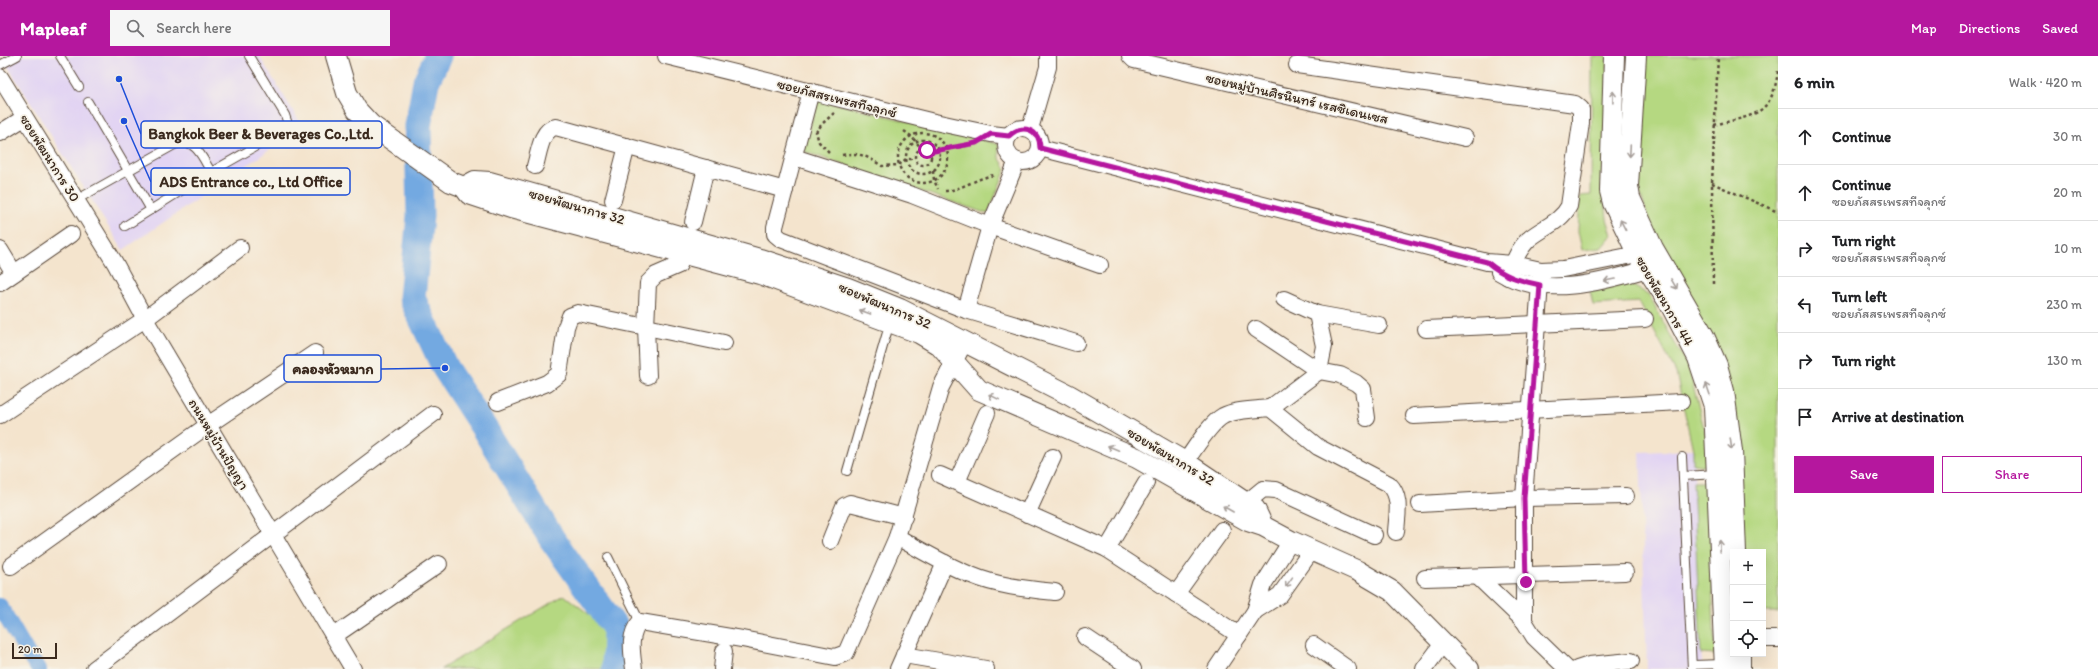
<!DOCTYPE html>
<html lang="en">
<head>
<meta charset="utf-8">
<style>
	body { margin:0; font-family:Itim,"Playpen Sans Thai",sans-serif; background:#f6f6f6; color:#202124 }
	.controls { position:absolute; right:12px; bottom:12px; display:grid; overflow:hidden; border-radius:0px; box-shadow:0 4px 16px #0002 }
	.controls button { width:36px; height:36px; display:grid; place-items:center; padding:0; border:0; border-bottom:1px solid #e0e0e0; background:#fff; color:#202124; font:20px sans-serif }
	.scale { position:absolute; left:12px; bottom:10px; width:45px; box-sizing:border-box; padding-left:4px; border:2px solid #3b2a1e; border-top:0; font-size:11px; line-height:14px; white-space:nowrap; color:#3b2a1e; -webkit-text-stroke:3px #f7f3e8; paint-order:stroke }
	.stop { position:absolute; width:12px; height:12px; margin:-9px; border:3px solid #b5179e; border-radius:50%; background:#fff }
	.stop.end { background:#b5179e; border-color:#fff; box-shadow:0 1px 4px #0008 }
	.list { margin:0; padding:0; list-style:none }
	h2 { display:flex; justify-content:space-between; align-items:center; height:52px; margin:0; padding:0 16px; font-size:17px }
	h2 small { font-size:13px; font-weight:400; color:#757577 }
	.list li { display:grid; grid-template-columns:26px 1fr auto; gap:12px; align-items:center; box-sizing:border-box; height:56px; padding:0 16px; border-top:1px solid #e0e0e0 }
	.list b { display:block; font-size:15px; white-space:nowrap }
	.list p { margin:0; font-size:13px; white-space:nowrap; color:#757577 }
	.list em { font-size:13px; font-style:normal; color:#757577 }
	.actions { display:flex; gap:8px; padding:12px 16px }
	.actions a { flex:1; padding:9px 0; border:1px solid #b5179e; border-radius:0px; text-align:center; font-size:14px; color:#b5179e }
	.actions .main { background:#b5179e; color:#fff }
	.icon { flex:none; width:22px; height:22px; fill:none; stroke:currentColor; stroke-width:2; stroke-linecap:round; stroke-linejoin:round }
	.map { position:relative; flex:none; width:1778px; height:613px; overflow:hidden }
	header { display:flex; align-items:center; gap:24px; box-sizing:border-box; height:56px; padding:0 20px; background:#b5179e; color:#fff }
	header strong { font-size:19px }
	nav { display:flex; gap:22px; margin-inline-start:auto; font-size:14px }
	.search { width:280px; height:36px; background:#f6f6f6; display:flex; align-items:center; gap:10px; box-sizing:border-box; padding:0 14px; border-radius:0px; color:#757577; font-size:15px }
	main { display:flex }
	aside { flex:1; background:#fff }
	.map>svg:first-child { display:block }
</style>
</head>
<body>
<header>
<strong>Mapleaf</strong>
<div class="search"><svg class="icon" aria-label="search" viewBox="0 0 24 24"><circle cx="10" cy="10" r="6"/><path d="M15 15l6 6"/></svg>Search here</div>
<nav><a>Map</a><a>Directions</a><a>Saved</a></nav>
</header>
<main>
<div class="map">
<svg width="1778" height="613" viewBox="0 0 1778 613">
	<rect width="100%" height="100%" fill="#f7f3e8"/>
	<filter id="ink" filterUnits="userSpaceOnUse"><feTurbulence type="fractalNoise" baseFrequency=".025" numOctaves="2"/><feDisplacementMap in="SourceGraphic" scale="8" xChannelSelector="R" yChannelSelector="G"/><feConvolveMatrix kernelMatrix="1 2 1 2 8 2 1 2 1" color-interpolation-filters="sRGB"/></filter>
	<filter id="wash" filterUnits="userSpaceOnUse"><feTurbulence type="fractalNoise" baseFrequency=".012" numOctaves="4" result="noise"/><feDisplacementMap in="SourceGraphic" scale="16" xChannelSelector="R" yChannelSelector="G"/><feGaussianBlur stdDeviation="0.9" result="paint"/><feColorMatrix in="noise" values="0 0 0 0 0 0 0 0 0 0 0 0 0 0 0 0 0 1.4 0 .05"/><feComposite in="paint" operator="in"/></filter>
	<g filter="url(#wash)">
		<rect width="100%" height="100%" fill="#f4e4cd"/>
		<g fill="#e2d4f3">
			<polygon points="16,0 259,0 303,71 123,194 5,6"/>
			<polygon points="1693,394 1702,613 1647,613 1640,396"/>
		</g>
		<g fill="#b5d881" stroke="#788150">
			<polygon points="1592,0 1608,0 1604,131 1607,163 1612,179 1601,192 1582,194 1578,175 1580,140 1591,139"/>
			<polygon points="1644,0 1778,0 1778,556 1763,556 1763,496 1741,496 1730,332 1650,167 1639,133"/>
			<polygon points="818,43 998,88 999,101 1006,113 988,158 803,95"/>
			<polygon points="1629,228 1648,238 1689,313 1708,388 1706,410 1693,408 1693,394 1676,317 1639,246 1593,249 1590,234 1612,229"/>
			<polygon points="1693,426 1708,426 1715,599 1701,598"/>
			<polygon points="564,539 607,572 610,613 441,613"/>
		</g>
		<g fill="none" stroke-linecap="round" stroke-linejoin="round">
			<polyline stroke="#73a9e1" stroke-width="16" points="0,550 28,598 39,613"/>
			<polyline stroke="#73a9e1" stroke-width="27" points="438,0 426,26 418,70 420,160 412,242 445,312 484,372 552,483 616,573 615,613"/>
		</g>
	</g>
	<g filter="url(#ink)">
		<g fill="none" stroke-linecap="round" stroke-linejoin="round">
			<defs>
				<g id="service">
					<polyline points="60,0 79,31"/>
					<polyline points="0,9 17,0"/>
					<polyline points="88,46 151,154"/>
					<path d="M 76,144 L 178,87 C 196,83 203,103 211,116 L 283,75 L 287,65 L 285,59 L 249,0"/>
					<polyline points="125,170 211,116"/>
					<polyline points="1682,401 1692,613"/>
					<polyline points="847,415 890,266"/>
					<polyline points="1683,420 1717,418"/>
					<polyline points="608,501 640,566"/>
					<polyline points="1692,609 1724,608"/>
				</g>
				<g id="minor">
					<polyline points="666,0 930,65 991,78 1009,80"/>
					<polyline points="1130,0 1134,4 1465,82"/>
					<path d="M 1297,9 L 1575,48 L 1581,53 L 1581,67 L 1569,150 C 1561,166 1542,172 1529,183 C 1518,193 1513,208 1508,221"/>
					<polyline points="0,21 115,207 145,263 353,613"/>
					<polyline points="811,35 775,171 775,178 781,183 966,254 1076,287"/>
					<circle cx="1023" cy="89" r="17"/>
					<polyline points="1030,73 1048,11 1048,0"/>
					<polyline points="0,77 24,62"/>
					<polyline points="1040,92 1487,206 1513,208 1541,214 1563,213 1638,198"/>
					<polyline points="794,101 912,139 990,170 1100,209"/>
					<path d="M 535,110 C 539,97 541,73 556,71 L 785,134"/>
					<polyline points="613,144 627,90"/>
					<polyline points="693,166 706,112"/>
					<polyline points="0,194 14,217"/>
					<polyline points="1541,214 1524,442 1524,565 1534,581 1567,613"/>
					<path d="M 1499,216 C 1542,243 1603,226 1647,213"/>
					<polyline points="0,227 71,178"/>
					<polyline points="966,254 990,170 1017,105"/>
					<polyline points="1317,258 1379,269"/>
					<polyline points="1256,273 1319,315 1340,319 1356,327 1363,333 1367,362"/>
					<polyline points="1426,273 1645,263"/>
					<polyline points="648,320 646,271 648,227 656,219 679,209 684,197"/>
					<polyline points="498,346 547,327 559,318 566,271 570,260 578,257 724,287"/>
					<polyline points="1270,352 1319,315 1324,290 1317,258 1284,243"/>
					<polyline points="0,359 145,263 240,192"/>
					<polyline points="1414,360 1681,346"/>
					<path d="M 1185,406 C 1195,393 1209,368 1223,360 C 1236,353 1255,354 1270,352 L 1318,391 L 1389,428 C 1402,441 1397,459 1396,476"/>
					<polyline points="940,419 1107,493 1239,579"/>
					<polyline points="957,426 987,357"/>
					<polyline points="1246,447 1263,433 1276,434 1374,479"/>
					<polyline points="1420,448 1524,442 1626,440"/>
					<polyline points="1027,458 1053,401"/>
					<path d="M 897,481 C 921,494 945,509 971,519 C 997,530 1027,533 1055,536"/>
					<polyline points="830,485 844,450 850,447 904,461"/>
					<polyline points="1107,493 1146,427"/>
					<polyline points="11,510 208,369 315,297"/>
					<polyline points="1478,521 1524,565"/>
					<polyline points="1425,522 1625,516"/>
					<polyline points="1176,538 1222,474"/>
					<polyline points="1255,555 1280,539 1312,494"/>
					<polyline points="334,580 439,508"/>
					<polyline points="1085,581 1133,613"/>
					<polyline points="1763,583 1778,583"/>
					<polyline points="1314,589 1348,613"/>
					<polyline points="904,599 986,613"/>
					<polyline points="94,613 433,358"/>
					<path d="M 634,613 C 632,597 628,579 640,566 L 742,583 L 835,601 L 846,597 L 897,481 L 941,331 L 965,285"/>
					<polyline points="722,613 724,595"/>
					<polyline points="898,613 945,507"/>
					<polyline points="1216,613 1255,555 1263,529 1291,485"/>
					<polyline points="1424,613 1444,586"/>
					<polyline points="1577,613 1589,609 1631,605"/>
				</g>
				<g id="tertiary">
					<polyline points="336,0 347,37 357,54 371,69 451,126 464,131"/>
					<polyline points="1614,0 1610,135 1613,147 1637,197 1670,248 1698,302 1714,350 1725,613"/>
					<polyline points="1636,0 1628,130 1630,142 1653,192 1704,280 1717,309 1724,335 1732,395 1736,496"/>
					<polyline points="1263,470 1255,453 1185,406 1069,339 900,253 848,232 760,203 490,126 475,125 464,131 469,138 511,152 760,218 919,277 939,289 979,334 1137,402 1248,465 1263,470 1291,485 1358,515 1392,535 1469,613"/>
					<polyline points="1740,598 1740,613"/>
				</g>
			</defs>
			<use href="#service" stroke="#574638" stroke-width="10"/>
			<use href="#minor" stroke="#574638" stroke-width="18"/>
			<use href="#tertiary" stroke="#574638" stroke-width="22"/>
			<g stroke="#574638" stroke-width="2.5" stroke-dasharray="3 3" stroke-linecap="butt">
				<path d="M 1714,69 C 1753,59 1772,61 1778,15"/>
				<polyline points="904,75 911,80 922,93"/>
				<circle cx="923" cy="102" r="25"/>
				<circle cx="923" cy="101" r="17"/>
				<circle cx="923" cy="101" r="8"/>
				<polyline points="829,96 819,86 816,76 822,68 834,57"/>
				<polyline points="929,96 967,89"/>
				<path d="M 842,99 C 859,96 867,100 882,110 L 899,109 L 906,103 L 915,103"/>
				<polyline points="933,115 934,124 938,133"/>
				<polyline points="1712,127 1778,156"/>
				<path d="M 945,135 C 959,135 978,121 995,119"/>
				<polyline points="1713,228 1712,127 1718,0"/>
			</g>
			<use href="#service" stroke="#fff" stroke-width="8"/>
			<use href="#minor" stroke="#fff" stroke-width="16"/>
			<use href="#tertiary" stroke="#fff" stroke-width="20"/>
		</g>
		<defs><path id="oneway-shaft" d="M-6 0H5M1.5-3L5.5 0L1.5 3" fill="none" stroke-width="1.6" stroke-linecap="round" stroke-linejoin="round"/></defs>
		<g stroke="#a79f9a">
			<use href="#oneway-shaft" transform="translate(1613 41) rotate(-89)"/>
			<use href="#oneway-shaft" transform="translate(1630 95) rotate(93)"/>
			<use href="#oneway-shaft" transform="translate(1623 169) rotate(-117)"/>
			<use href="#oneway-shaft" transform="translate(1610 224) rotate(168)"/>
			<use href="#oneway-shaft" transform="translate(1674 228) rotate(60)"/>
			<use href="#oneway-shaft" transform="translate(865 256) rotate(-160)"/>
			<use href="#oneway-shaft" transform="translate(1708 333) rotate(-109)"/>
			<use href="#oneway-shaft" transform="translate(994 341) rotate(-154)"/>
			<use href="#oneway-shaft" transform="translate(1731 388) rotate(82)"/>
			<use href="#oneway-shaft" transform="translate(1113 392) rotate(-157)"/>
			<use href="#oneway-shaft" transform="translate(1228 453) rotate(-150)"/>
			<use href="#oneway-shaft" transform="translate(1720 490) rotate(-92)"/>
			<use href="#oneway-shaft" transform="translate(1289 526) rotate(125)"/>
		</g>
	</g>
	<g fill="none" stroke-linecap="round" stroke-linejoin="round" filter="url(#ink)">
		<path stroke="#b5179e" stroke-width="5" d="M 927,94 L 929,96 L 976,87 L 991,78 L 1009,80 C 1022,67 1040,73 1040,92 L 1487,206 C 1505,221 1518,224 1540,229 L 1524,442 L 1526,526"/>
	</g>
	<g text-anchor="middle" stroke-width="3.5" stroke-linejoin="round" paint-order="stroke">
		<g font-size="14" fill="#3b2a1e" stroke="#f7f3e8">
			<text transform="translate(837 42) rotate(14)" y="5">ซอยภัสสรเพรสทีจลุกซ์</text>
			<text transform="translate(1297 42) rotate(13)" y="5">ซอยหมู่บ้านศิรนินทร์ เรสซิเดนเซส</text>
			<text transform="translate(50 102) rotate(58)" y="5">ซอยพัฒนาการ 30</text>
			<text transform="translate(577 150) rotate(16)" y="5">ซอยพัฒนาการ 32</text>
			<text transform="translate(1665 245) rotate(60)" y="5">ซอยพัฒนาการ 44</text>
			<text transform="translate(885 249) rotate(23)" y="5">ซอยพัฒนาการ 32</text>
			<text transform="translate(219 388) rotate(59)" y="5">ถนนหมู่บ้านปัญญา</text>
			<text transform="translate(1171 400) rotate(31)" y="5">ซอยพัฒนาการ 32</text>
		</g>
	</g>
	<path fill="none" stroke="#1d4ed8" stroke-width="1.5" d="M119 23L141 78M124 65L151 126M445 312L381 313"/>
	<g fill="#1d4ed8" stroke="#f7f3e8" stroke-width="1.5">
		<circle cx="119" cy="23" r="4"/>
		<circle cx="124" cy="65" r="4"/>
		<circle cx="445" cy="312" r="4"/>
	</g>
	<g fill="#f7f3e8" stroke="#1d4ed8" stroke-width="1.5">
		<rect x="141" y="65" width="241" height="27" rx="4"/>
		<rect x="151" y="112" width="199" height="27" rx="4"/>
		<rect x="284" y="299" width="97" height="27" rx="4"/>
	</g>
	<g font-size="15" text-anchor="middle" font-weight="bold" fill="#3b2a1e">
		<text x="261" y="83">Bangkok Beer &amp; Beverages Co.,Ltd.</text>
		<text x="251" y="131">ADS Entrance co., Ltd Office</text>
		<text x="333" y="318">คลองหัวหมาก</text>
	</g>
</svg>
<div class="controls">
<button>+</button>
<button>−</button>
<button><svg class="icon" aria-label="locate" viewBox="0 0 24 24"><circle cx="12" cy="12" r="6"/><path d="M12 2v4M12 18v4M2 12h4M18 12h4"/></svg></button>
</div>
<div class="scale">20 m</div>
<div class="stop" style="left:927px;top:94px"></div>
<div class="stop end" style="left:1526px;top:526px"></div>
</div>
<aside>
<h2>6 min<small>Walk · 420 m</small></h2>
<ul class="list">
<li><svg class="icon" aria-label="ahead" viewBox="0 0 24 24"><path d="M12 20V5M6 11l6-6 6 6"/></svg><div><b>Continue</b></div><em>30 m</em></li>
<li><svg class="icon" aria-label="ahead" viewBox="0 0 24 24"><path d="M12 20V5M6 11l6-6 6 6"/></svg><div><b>Continue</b><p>ซอยภัสสรเพรสทีจลุกซ์</p></div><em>20 m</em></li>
<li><svg class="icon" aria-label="right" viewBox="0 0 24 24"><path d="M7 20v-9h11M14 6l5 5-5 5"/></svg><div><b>Turn right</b><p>ซอยภัสสรเพรสทีจลุกซ์</p></div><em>10 m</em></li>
<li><svg class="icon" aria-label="left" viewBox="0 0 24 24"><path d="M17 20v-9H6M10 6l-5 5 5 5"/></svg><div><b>Turn left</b><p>ซอยภัสสรเพรสทีจลุกซ์</p></div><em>230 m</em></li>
<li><svg class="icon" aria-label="right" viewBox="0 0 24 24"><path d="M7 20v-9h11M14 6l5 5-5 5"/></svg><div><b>Turn right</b></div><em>130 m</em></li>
<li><svg class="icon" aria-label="arrive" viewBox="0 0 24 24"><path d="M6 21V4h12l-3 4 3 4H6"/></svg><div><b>Arrive at destination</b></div></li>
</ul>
<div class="actions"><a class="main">Save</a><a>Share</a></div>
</aside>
</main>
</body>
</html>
